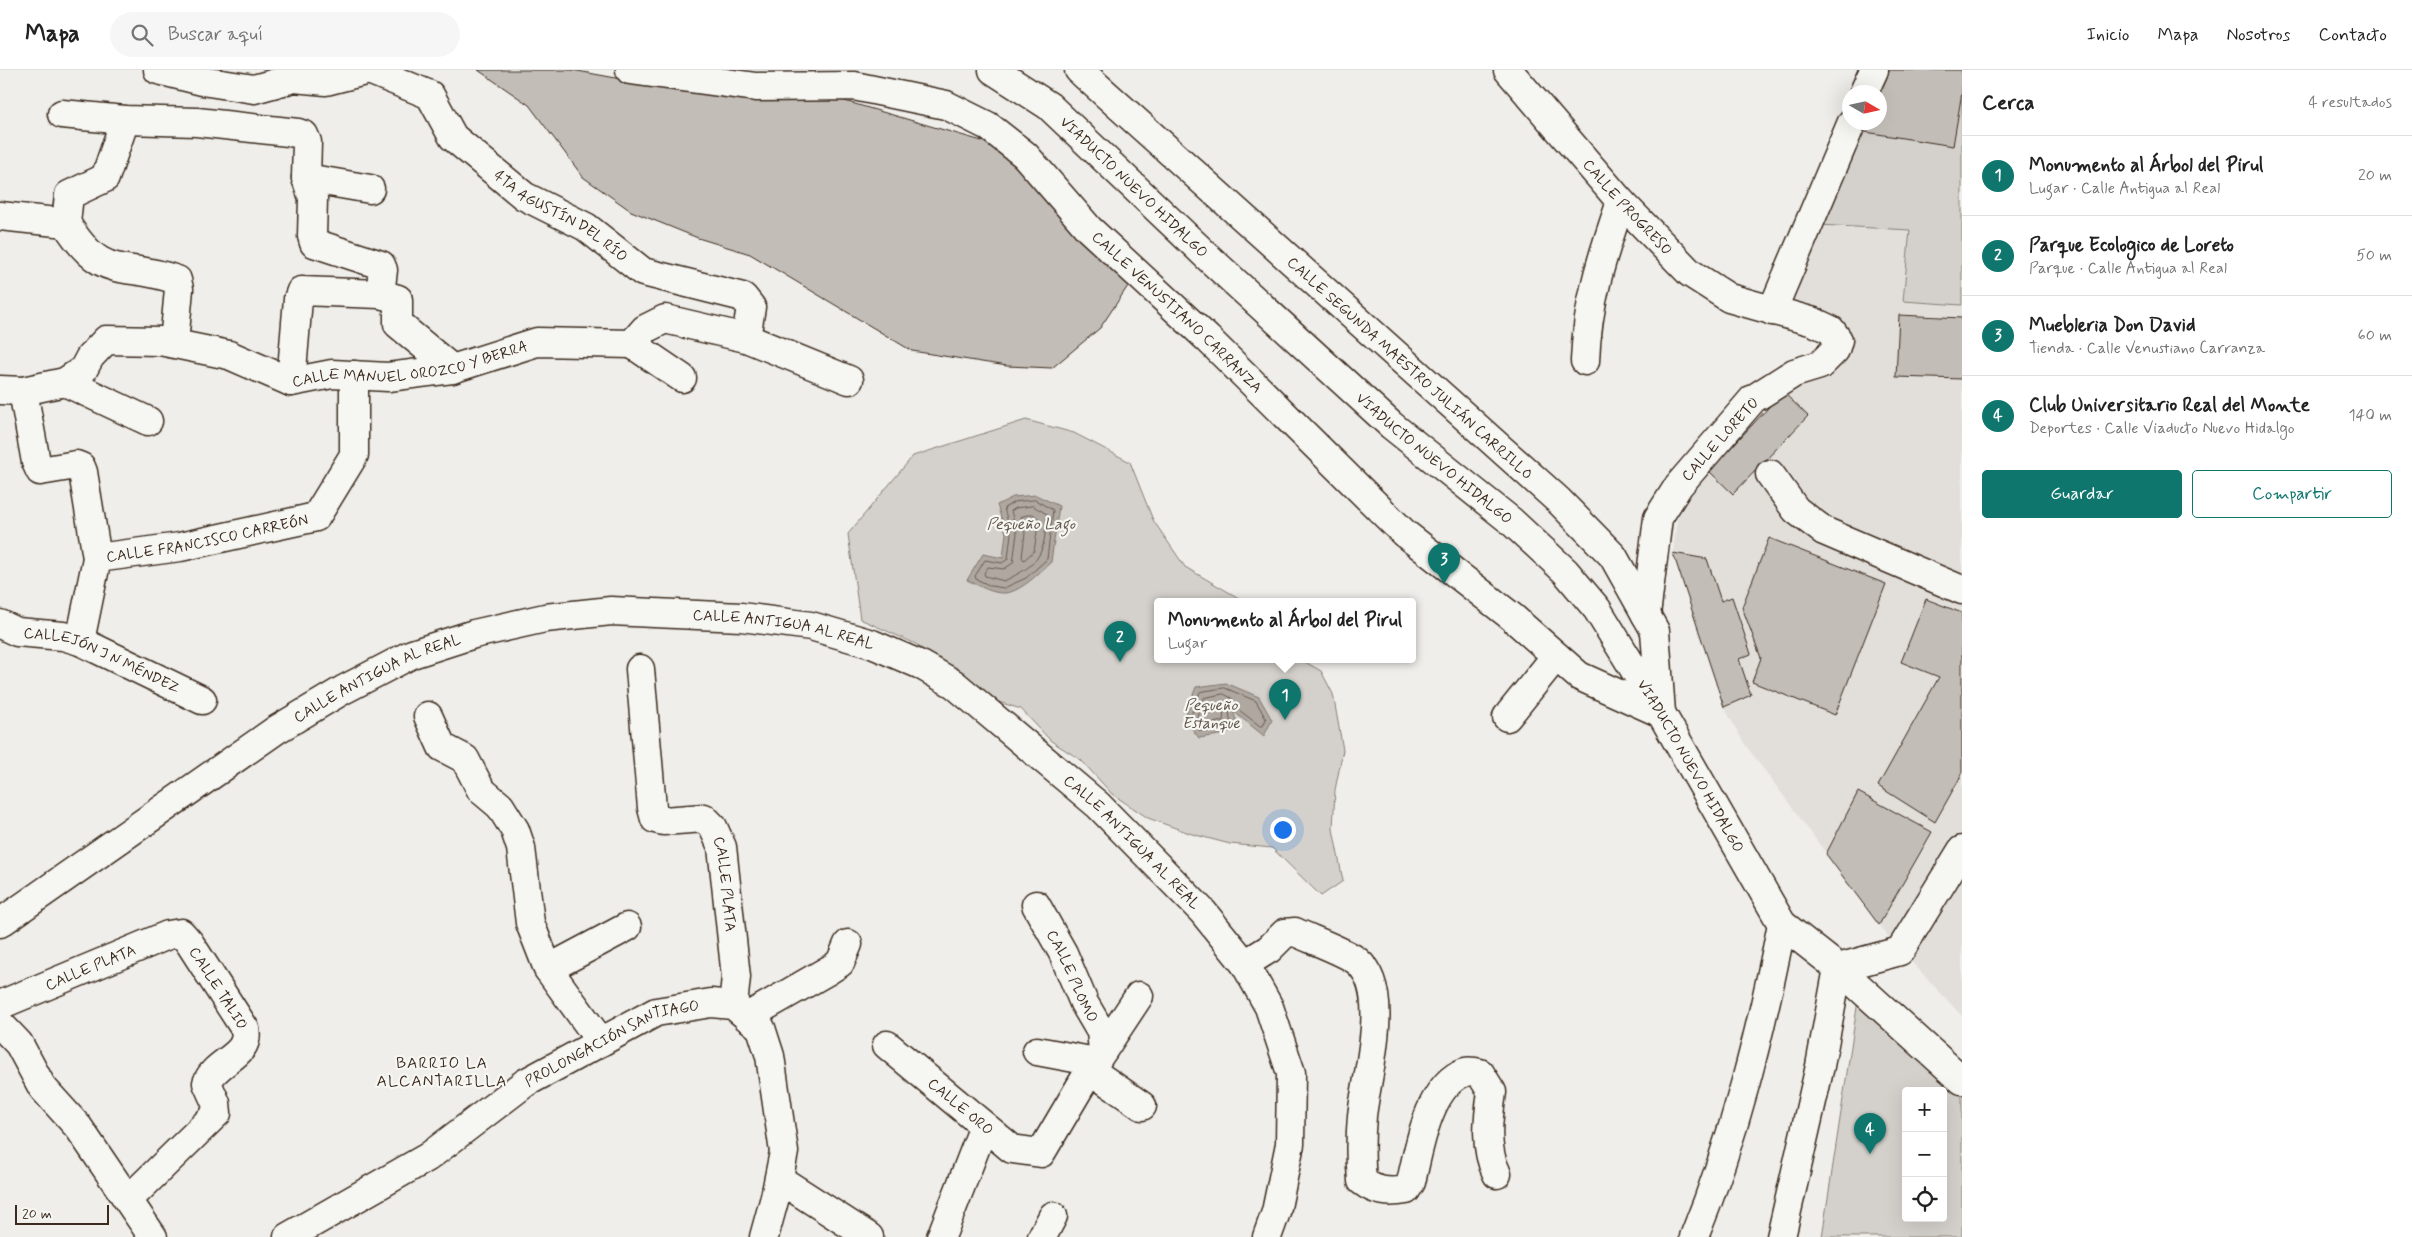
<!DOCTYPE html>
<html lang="es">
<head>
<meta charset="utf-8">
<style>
	body { margin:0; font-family:Mynerve,sans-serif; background:#f6f6f6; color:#222 }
	.controls { position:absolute; right:15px; bottom:15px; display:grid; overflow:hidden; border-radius:5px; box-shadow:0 5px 20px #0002 }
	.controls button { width:45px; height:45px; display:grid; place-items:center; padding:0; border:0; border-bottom:1px solid #e0e0e0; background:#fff; color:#222; font:25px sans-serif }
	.compass { position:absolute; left:1842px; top:15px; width:45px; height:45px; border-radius:50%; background:#fff; box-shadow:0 5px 20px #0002; rotate:99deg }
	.scale { position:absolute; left:15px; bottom:12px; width:94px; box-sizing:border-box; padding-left:5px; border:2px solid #3b2a1e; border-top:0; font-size:14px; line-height:18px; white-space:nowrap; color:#3b2a1e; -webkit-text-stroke:4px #f6f6f2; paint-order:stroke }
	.you { position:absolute; left:1282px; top:759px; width:18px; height:18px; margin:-12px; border:4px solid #fff; border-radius:50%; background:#1a73e8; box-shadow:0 0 0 8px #1a73e833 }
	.badge { display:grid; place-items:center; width:32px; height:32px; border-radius:50%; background:#0f766e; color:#fff; font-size:16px; font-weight:700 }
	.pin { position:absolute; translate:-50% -41px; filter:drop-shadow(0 1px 2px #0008) }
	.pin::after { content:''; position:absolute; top:26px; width:18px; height:15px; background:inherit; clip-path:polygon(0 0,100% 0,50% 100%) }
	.popup { position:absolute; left:1154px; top:528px; width:262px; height:65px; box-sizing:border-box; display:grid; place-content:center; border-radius:5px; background:#fff; filter:drop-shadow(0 1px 4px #0005); font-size:16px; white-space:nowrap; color:#767676 }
	.popup b { font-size:19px; color:#222 }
	.popup::after { content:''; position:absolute; left:50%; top:100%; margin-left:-10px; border:10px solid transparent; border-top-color:#fff }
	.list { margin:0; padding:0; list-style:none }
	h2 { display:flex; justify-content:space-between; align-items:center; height:65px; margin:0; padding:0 20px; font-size:21px }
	h2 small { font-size:16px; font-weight:400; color:#767676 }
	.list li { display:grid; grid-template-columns:32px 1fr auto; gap:15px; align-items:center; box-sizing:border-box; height:80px; padding:0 20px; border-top:1px solid #e0e0e0 }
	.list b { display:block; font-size:19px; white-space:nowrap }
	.list p { margin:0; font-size:16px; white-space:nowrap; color:#767676 }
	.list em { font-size:16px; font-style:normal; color:#767676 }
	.actions { display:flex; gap:10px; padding:15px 20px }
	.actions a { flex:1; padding:11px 0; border:1px solid #0f766e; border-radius:5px; text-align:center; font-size:18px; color:#0f766e }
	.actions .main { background:#0f766e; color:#fff }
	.icon { flex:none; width:28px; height:28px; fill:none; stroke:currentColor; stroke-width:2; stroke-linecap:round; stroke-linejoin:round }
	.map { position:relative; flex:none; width:1962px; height:1167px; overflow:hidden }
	header { display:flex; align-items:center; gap:30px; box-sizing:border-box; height:70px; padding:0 25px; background:#fff; border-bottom:1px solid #e0e0e0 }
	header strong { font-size:24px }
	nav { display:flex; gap:28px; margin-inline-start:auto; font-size:18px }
	.search { width:350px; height:45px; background:#f6f6f6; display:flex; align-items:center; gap:12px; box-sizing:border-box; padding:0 18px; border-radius:28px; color:#767676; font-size:19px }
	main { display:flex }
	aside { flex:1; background:#fff }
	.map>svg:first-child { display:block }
</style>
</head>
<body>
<header>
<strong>Mapa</strong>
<div class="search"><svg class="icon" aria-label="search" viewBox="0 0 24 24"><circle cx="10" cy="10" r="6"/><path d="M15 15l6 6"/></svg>Buscar aquí</div>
<nav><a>Inicio</a><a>Mapa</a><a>Nosotros</a><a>Contacto</a></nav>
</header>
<main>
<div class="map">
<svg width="1962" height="1167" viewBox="0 0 1962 1167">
	<rect width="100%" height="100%" fill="#efeeea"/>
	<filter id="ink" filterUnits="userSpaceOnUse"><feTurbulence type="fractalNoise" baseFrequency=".02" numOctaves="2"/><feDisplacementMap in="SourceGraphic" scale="10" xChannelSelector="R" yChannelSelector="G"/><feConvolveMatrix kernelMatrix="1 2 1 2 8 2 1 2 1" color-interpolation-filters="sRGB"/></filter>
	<g filter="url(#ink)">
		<polygon fill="#e2dfdb" points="1962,78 1962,946 1890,869 1744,673 1724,637 1673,483 1679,432 1792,313 1848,281 1849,261 1785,234 1819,155"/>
		<g fill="#d4d1cc" stroke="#887e75" fill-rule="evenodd">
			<polygon points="1962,0 1962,235 1903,231 1910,160 1819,155 1863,53 1880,52 1880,22 1877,22"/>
			<polygon points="1026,350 1074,363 1130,392 1153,450 1185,497 1244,531 1158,531 1158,589 1300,589 1321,601 1333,624 1343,680 1335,720 1333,759 1343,811 1321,826 1272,778 1230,774 1192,764 1148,748 1112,724 1081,690 1051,671 1021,639 970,623 916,574 860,549 848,464 913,386"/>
			<path d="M 1859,924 L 1962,1004 L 1962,1167 L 1822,1167 ZM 1906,1021 L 1943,1021 L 1943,1148 L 1906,1148 Z"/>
		</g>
		<g fill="#afa8a1" stroke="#81766d">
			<path d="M 1036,425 L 1059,436 L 1051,492 C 1040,502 1021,522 1005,523 C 992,524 978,515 967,510 L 983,484 L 1003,488 L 1006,463 L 997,435 L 1013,427 Z"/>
			<polygon points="1226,613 1259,627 1272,650 1264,666 1233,641 1239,658 1220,665 1199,668 1184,649 1196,617"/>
		</g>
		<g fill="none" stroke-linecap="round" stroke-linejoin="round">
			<g stroke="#695c52" stroke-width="1">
				<polygon points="1035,430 1053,440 1047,489 1026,508 1004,518 991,516 976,509 975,506 985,490 1002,493 1008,489 1011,463 1004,438 1014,432"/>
				<path d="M 1033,436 L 1047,444 C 1044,484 1042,493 1004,511 L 985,506 L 984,503 L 988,497 L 1004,499 L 1013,493 L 1017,463 L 1011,441 L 1016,438 Z"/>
				<polygon points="1033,444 1039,449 1034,481 1024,490 1022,487 1025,463 1021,447"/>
				<polygon points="1225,618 1256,631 1266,649 1263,656 1260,656 1235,637 1229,642 1231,655 1219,660 1200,661 1190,648 1200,622"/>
				<polygon points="1224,624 1233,629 1224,638 1223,651 1203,655 1198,647 1204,628"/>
			</g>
		</g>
		<g fill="#c2bdb7" stroke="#3b2a1e">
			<polygon points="478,0 572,0 671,18 831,27 992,74 1132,210 1100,258 1052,298 1007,296 912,281 750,184 698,168 631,141 583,107 529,35"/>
			<polygon points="1887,0 1962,0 1962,22 1953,76 1859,61 1863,52 1880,52 1880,22 1877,22"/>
			<polygon points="1899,245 1962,248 1962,309 1896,307"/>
			<polygon points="1783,322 1808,346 1733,424 1709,401"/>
			<polygon points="1769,468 1886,514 1835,645 1752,612 1761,588 1742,537"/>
			<polygon points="1673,483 1707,489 1721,531 1732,527 1751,584 1739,589 1751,625 1724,637"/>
			<polygon points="1926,529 1962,543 1962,704 1935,752 1878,716 1939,607 1901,592"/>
			<polygon points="1858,722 1932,762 1879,855 1826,784"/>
		</g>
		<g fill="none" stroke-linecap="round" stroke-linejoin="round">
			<defs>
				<g id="minor">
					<polyline points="158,0 202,11 254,19 294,8 326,11 369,0"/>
					<path id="s1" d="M 369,0 L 430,25 L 453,67 L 524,126 L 586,157 L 643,202 L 743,227 L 751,237 L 746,268"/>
					<path id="s2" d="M 630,0 L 756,17 L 854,16 L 946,35 L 988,56 L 1025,85 L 1089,159 L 1207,268 L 1404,463 L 1512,547 L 1579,606 L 1661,643 L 1655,561 L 1613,486 L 1559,431 L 1079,0"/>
					<path id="s3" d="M 1508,0 L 1621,132 L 1690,203 L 1729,228 L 1814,252 L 1831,260 L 1838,270 L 1835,280 L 1820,295 L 1794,303 L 1753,329 L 1679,415 L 1658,448 L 1646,545"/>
					<polyline points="1864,22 1874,0"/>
					<polyline points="62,44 125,50 197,52 298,63 304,65 307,72 306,108 313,128 312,166 314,173 381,195 383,200 380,224"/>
					<polyline points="306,108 370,119"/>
					<polyline points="0,146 66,153"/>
					<path d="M 66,153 C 104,214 122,190 177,210 L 179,219 L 174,273"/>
					<polyline points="66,153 69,125 105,108 125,50"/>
					<polyline points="1772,241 1852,52"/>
					<polyline points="632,274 682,308"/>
					<path d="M 1585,291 C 1587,234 1602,186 1621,132"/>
					<polyline points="65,312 148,351"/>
					<polyline points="291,312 298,229 301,221 380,224 398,229 398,254 452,299"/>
					<path id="s4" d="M 0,320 L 23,321 L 65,312 L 83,300 L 90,287 L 106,270 L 160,271 L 229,285 L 291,312 L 332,304 L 388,307 L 452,299 L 537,272 L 632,274 L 645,259 L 665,249 L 746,268 L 849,310"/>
					<polyline points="23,321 36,392 40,401 76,395 81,397 83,402 97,488 80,571"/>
					<polyline points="1770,404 1796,440 1824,461 1962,520"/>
					<path id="s5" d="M 97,488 L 180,477 L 316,447 L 354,385 L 354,305"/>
					<path id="s6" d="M 0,554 L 17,562 L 63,566 L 80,571 L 202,630"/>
					<path id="s7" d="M 640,599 L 652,738 L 655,749 L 663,751 L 704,748 L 713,757 L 722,777 L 736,907 L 733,935"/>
					<polyline points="428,646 442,677 465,689 481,720 500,736 515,760 521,778 530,853 548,899 601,972"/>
					<polyline points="1507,647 1556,586"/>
					<path id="s8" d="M 1036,835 L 1063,883 L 1084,933 L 1101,962 L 1103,980"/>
					<path d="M 1245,894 L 1269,879 L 1285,863 L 1295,862 C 1310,869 1346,882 1357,891 C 1393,920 1366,1007 1362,1046 C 1360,1068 1360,1089 1362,1111 C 1376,1122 1389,1123 1406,1120 L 1411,1112 C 1419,1079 1428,1015 1465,1002 C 1469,1001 1476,1002 1480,1003 L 1492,1022 C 1488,1049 1484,1078 1497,1104"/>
					<polyline points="1838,898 1900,881 1962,780"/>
					<polyline points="548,899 627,857"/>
					<path id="s9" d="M 0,935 L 168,865 L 181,863 L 189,872 L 245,959 C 251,987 215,990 207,1013 L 216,1033 L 217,1043 L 128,1130"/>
					<polyline points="747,947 829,900 840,893 848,874"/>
					<polyline points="0,954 19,974 42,1017 79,1058 153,1167"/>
					<path id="s10" d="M 887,975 L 1012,1079 L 1041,1083 L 1090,1000 L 1139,926"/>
					<polyline points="1037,981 1096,992"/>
					<polyline points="1090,1000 1142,1036"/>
					<polyline points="779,1109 869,1167"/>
					<path id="s11" d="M 288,1167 L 428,1087 L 525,1013 L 656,942 L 711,933 L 733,935 L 761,958 L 770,986 L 784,1082 L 775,1127 L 764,1167"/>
					<polyline points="941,1167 984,1056"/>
					<polyline points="1042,1167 1053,1146"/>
				</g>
				<g id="major">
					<path id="s12" d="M 993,0 L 1049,36 L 1212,191 L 1391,355 L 1511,451 L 1565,501 L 1597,539 L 1661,643 L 1782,854 L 1838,898 L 1962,1010"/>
					<path id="s13" d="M 0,853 L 276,660 L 343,620 L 412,584 L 474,564 L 545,548 L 611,541 L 741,547 L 811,556 L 872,574 L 921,595 L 954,614 L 1098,735 L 1203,842 L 1245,894 L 1269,937 L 1291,1003 L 1290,1074 L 1276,1142 L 1267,1167"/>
					<path d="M 1694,1167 C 1735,1066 1761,961 1782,854"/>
					<polyline points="1781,1167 1820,996 1838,898"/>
				</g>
			</defs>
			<use href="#minor" stroke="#3b2a1e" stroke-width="31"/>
			<use href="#major" stroke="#3b2a1e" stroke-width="31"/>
			<use href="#minor" stroke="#f6f6f2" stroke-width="28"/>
			<use href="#major" stroke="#f6f6f2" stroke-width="28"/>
		</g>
	</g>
	<g text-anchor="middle" stroke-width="4.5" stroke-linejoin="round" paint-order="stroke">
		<g font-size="15" fill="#3b2a1e" stroke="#f6f6f2">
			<text dy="5" stroke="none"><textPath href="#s12" startOffset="184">VIADUCTO NUEVO HIDALGO</textPath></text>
			<text dy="5" stroke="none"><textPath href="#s3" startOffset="182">CALLE PROGRESO</textPath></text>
			<text dy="5" stroke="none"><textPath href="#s1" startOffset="248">4TA AGUSTÍN DEL RÍO</textPath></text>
			<text dy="5" stroke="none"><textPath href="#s2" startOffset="632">CALLE VENUSTIANO CARRANZA</textPath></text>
			<text dy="5" stroke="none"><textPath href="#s4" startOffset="439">CALLE MANUEL OROZCO Y BERRA</textPath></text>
			<text transform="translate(1410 298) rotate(42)" y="5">CALLE SEGUNDA MAESTRO JULIÁN CARRILLO</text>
			<text transform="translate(1720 369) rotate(-48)" y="5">CALLE LORETO</text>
			<text dy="5" stroke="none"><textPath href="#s12" startOffset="589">VIADUCTO NUEVO HIDALGO</textPath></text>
			<text dy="5" stroke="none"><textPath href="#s5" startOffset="112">CALLE FRANCISCO CARREÓN</textPath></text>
			<text dy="5" stroke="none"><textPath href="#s13" startOffset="871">CALLE ANTIGUA AL REAL</textPath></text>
			<text dy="5" stroke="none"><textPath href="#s6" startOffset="109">CALLEJÓN J N MÉNDEZ</textPath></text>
			<text dy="5" stroke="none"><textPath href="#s13" startOffset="451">CALLE ANTIGUA AL REAL</textPath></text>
			<text dy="5" stroke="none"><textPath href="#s12" startOffset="994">VIADUCTO NUEVO HIDALGO</textPath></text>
			<text dy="5" stroke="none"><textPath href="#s13" startOffset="1291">CALLE ANTIGUA AL REAL</textPath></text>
			<text dy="5" stroke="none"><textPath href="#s7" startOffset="272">CALLE PLATA</textPath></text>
			<text dy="5" stroke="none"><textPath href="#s9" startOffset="98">CALLE PLATA</textPath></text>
			<text dy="5" stroke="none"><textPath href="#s8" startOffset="80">CALLE PLOMO</textPath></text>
			<text dy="5" stroke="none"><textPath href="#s9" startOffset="262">CALLE TALIO</textPath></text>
			<text dy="5" stroke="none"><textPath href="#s11" startOffset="380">PROLONGACIÓN SANTIAGO</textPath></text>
			<text dy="5" stroke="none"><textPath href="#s10" startOffset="96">CALLE ORO</textPath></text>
		</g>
		<g font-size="16" font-style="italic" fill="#64564c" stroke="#f6f6f2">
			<text x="1031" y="459">Pequeño Lago</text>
			<text x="1211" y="640">Pequeño<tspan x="1211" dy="18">Estanque</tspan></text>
		</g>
		<g font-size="16" letter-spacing="1" fill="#3b2a1e" stroke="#f6f6f2">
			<text x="442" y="998">BARRIO LA<tspan x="442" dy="18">ALCANTARILLA</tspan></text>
		</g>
	</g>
</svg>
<div class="controls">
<button>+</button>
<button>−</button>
<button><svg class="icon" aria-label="locate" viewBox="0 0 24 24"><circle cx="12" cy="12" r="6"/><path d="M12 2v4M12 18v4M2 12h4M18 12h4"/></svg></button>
</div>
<svg class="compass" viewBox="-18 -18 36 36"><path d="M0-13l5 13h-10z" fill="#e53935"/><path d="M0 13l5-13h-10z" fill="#767676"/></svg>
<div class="scale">20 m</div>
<div class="you"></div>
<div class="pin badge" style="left:1285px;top:650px">1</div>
<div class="popup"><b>Monumento al Árbol del Pirul</b>Lugar</div>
<div class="pin badge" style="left:1120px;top:592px">2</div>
<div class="pin badge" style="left:1444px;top:514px">3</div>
<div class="pin badge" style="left:1870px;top:1084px">4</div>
</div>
<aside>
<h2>Cerca<small>4 resultados</small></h2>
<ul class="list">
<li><span class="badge">1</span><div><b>Monumento al Árbol del Pirul</b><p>Lugar · Calle Antigua al Real</p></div><em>20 m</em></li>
<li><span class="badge">2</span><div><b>Parque Ecologico de Loreto</b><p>Parque · Calle Antigua al Real</p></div><em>50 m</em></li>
<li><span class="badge">3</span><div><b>Muebleria Don David</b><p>Tienda · Calle Venustiano Carranza</p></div><em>60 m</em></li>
<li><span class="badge">4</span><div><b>Club Universitario Real del Monte</b><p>Deportes · Calle Viaducto Nuevo Hidalgo</p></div><em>140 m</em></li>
</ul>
<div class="actions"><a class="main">Guardar</a><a>Compartir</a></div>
</aside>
</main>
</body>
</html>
